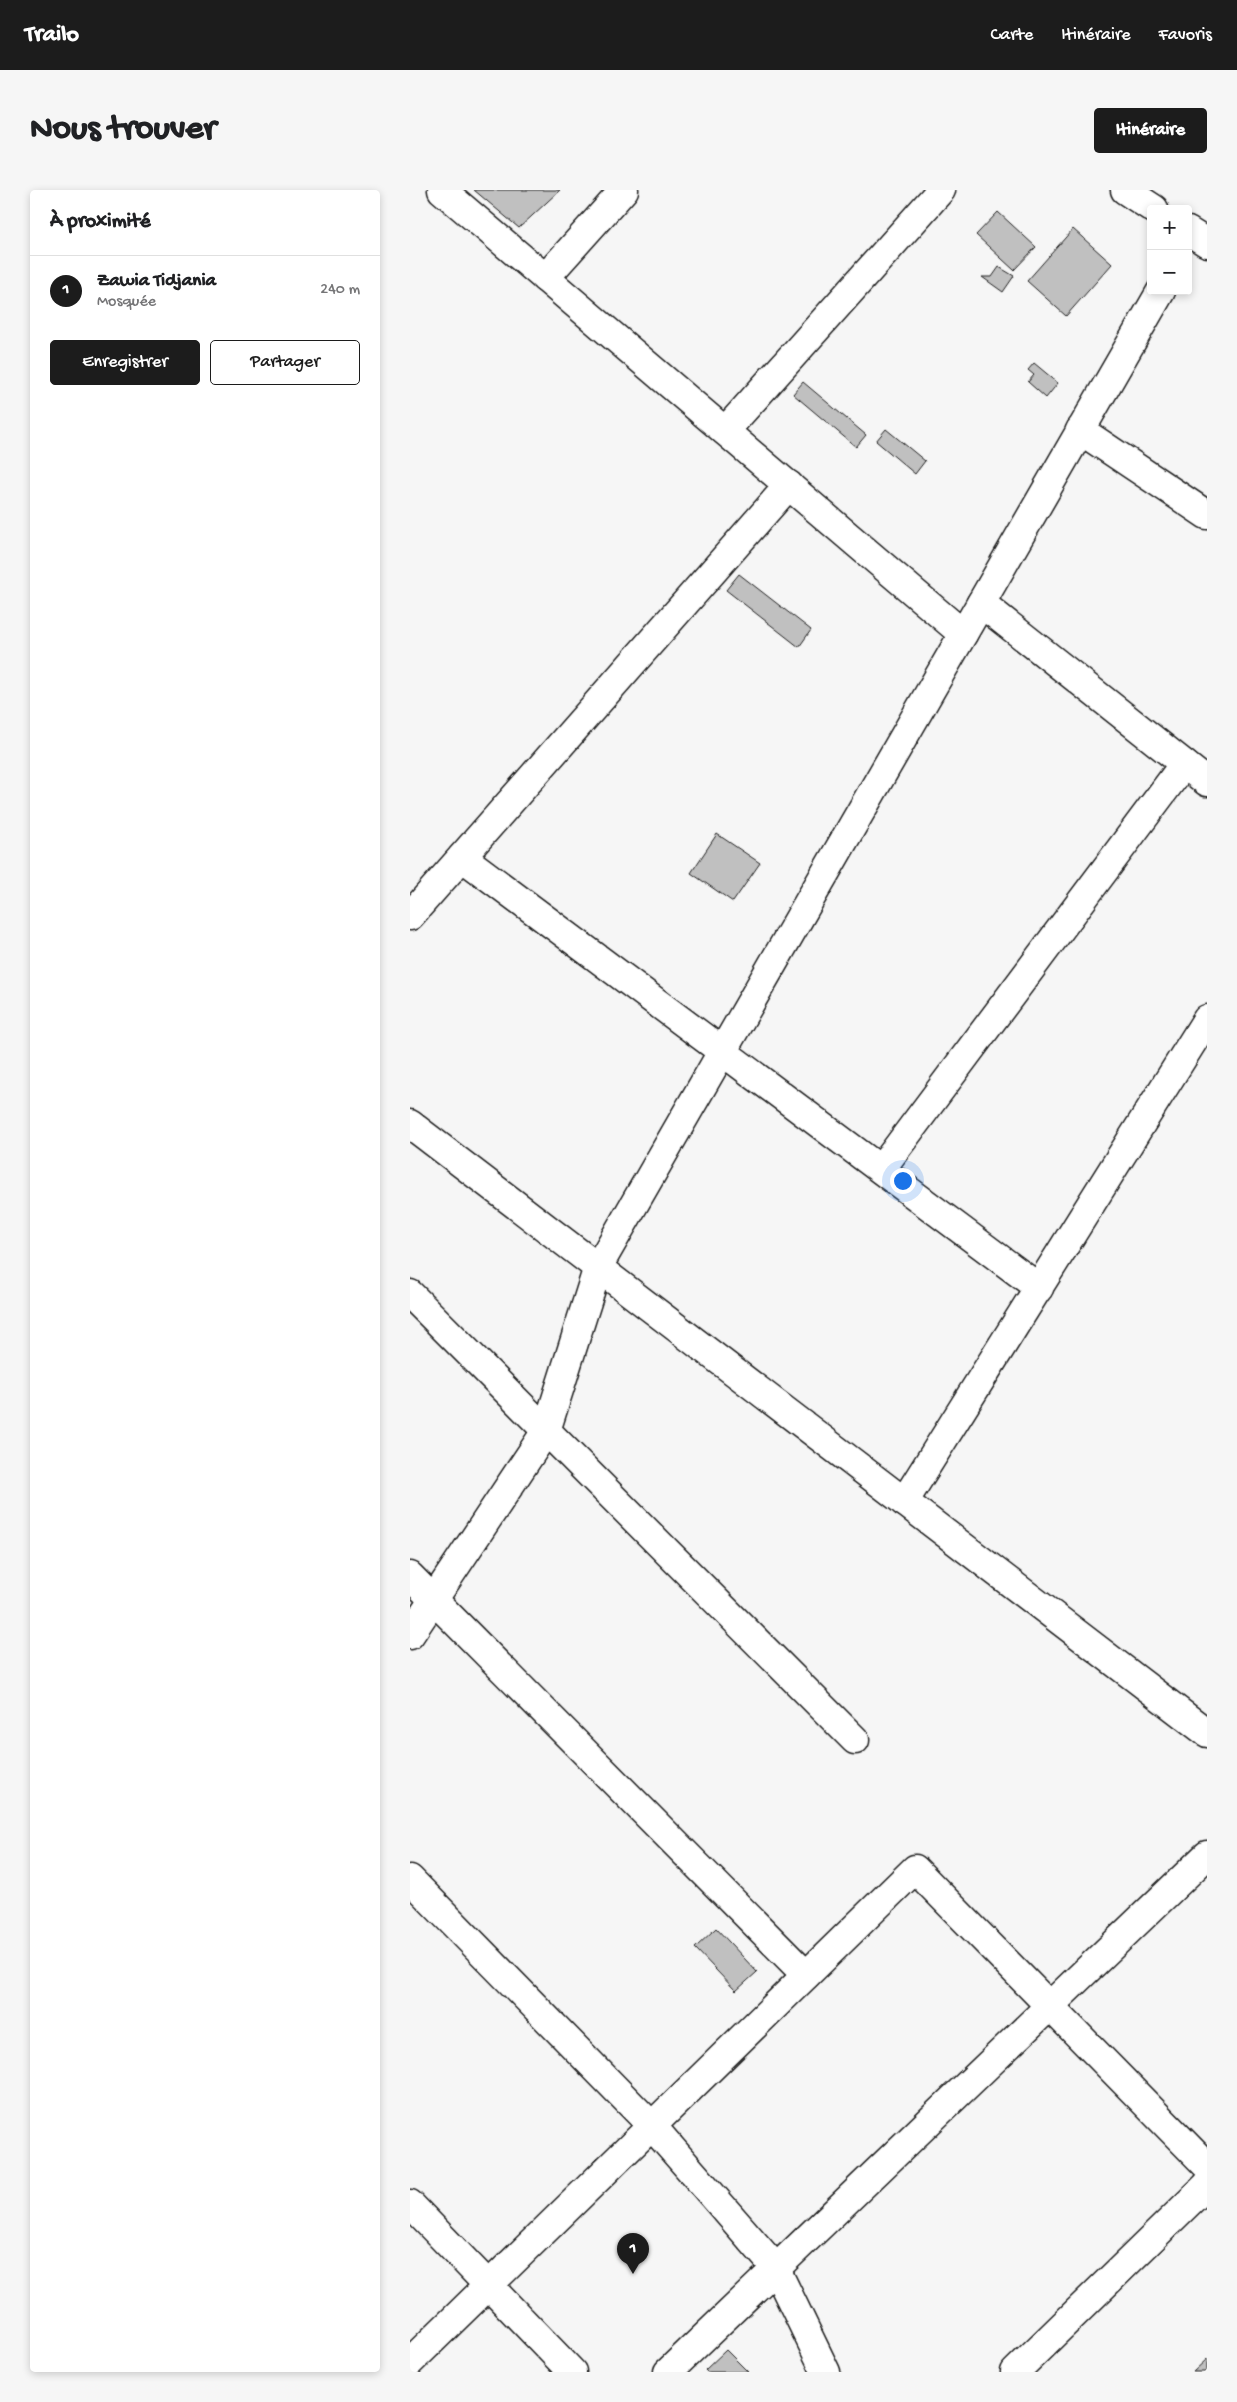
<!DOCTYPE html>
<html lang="fr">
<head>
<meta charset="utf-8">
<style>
	body { margin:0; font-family:"Gochi Hand",sans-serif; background:#f6f6f6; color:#202124 }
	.controls { position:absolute; right:15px; top:15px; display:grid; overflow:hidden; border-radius:5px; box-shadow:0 2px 8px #0003 }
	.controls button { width:45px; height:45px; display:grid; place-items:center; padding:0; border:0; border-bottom:1px solid #e0e0e0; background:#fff; color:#202124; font:25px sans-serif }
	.you { position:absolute; left:492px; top:990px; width:18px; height:18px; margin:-12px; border:4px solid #fff; border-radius:50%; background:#1a73e8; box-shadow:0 0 0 8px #1a73e833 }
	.badge { display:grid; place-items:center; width:32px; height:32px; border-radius:50%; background:#1c1c1c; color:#fff; font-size:16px; font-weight:700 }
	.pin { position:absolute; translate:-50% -41px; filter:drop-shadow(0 1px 2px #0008) }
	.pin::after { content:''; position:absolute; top:26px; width:18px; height:15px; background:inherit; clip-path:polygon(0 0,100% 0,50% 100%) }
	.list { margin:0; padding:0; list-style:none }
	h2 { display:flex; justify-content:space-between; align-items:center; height:65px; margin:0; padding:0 20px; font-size:21px }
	h2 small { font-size:16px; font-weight:400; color:#757577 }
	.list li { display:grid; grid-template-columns:32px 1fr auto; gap:15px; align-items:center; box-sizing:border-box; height:70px; padding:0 20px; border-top:1px solid #e0e0e0 }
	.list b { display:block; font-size:19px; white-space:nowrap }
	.list p { margin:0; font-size:16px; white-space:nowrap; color:#757577 }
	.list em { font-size:16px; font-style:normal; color:#757577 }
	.actions { display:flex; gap:10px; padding:15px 20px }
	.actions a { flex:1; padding:11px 0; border:1px solid #1c1c1c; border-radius:5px; text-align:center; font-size:18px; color:#1c1c1c }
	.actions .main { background:#1c1c1c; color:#fff }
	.map { position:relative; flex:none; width:797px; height:2182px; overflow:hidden; border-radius:5px }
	header { display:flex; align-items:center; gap:30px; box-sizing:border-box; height:70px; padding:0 25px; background:#1c1c1c; color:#fff }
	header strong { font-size:24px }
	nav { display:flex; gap:28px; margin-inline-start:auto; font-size:18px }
	.intro { display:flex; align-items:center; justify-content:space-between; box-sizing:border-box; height:120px; padding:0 30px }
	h1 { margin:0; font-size:35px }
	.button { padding:12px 22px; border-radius:5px; background:#1c1c1c; color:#fff; font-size:18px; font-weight:700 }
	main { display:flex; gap:30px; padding:0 30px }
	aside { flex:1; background:#fff; border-radius:5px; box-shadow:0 2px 8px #0003 }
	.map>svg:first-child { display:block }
</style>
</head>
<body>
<header>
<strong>Trailo</strong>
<nav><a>Carte</a><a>Itinéraire</a><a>Favoris</a></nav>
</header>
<div class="intro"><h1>Nous trouver</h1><a class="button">Itinéraire</a></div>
<main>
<aside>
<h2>À proximité<small></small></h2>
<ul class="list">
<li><span class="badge">1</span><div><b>Zawia Tidjania</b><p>Mosquée</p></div><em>240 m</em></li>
</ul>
<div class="actions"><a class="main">Enregistrer</a><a>Partager</a></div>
</aside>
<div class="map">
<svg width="797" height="2182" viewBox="0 0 797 2182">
	<rect width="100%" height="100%" fill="#f6f6f6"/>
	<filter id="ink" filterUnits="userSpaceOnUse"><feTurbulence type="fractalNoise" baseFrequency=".02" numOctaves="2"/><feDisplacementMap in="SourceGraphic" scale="10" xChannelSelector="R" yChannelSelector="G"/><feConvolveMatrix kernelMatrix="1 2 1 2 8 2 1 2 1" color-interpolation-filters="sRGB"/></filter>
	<g filter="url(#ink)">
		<g fill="#c0c0c0" stroke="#1c1c1c">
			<polygon points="64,0 150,0 109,38"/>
			<polygon points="588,22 626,57 604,80 566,45"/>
			<polygon points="663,39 702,74 656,126 617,91"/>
			<polygon points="589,77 604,86 593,102 572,87 582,87"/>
			<polygon points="624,173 648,193 636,208 618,192 624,185 618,180"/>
			<polygon points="393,192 456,245 446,257 383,204"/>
			<polygon points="476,239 515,271 505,284 466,251"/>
			<polygon points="329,384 401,440 389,457 316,400"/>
			<polygon points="307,644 350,673 323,712 281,683"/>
			<polygon points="306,1738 347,1782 326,1801 285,1758"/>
			<polygon points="316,2160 338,2182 297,2182 295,2180"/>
			<polygon points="797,2169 797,2182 783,2182"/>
		</g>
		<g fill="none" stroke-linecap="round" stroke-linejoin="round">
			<defs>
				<g id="minor">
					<polyline points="32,0 553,444"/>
					<polyline points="715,0 744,19"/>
					<polyline points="778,41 797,53"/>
					<polyline points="135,88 214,0"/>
					<polyline points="670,240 797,325"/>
					<polyline points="315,241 531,0"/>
					<polyline points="571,413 797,592"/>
					<polyline points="52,667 629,1098"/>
					<polyline points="0,726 379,295"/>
					<polyline points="0,934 797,1543"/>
					<polyline points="471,979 774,574"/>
					<polyline points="0,1104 445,1550"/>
					<polyline points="494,1312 797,829"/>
					<polyline points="0,1386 396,1785"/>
					<polyline points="0,1445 136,1241 188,1077 751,101"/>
					<polyline points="0,1689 242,1936 365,2077 416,2182"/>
					<polyline points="0,2014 162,2182"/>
					<polyline points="0,2172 505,1679 797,1976"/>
					<polyline points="258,2182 797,1665"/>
					<polyline points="605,2182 797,1995"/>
				</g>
			</defs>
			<use href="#minor" stroke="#1c1c1c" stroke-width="31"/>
			<use href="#minor" stroke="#fff" stroke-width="28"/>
		</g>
	</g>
</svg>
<div class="controls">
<button>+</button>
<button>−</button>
</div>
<div class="you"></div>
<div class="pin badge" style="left:223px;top:2084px">1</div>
</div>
</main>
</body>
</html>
